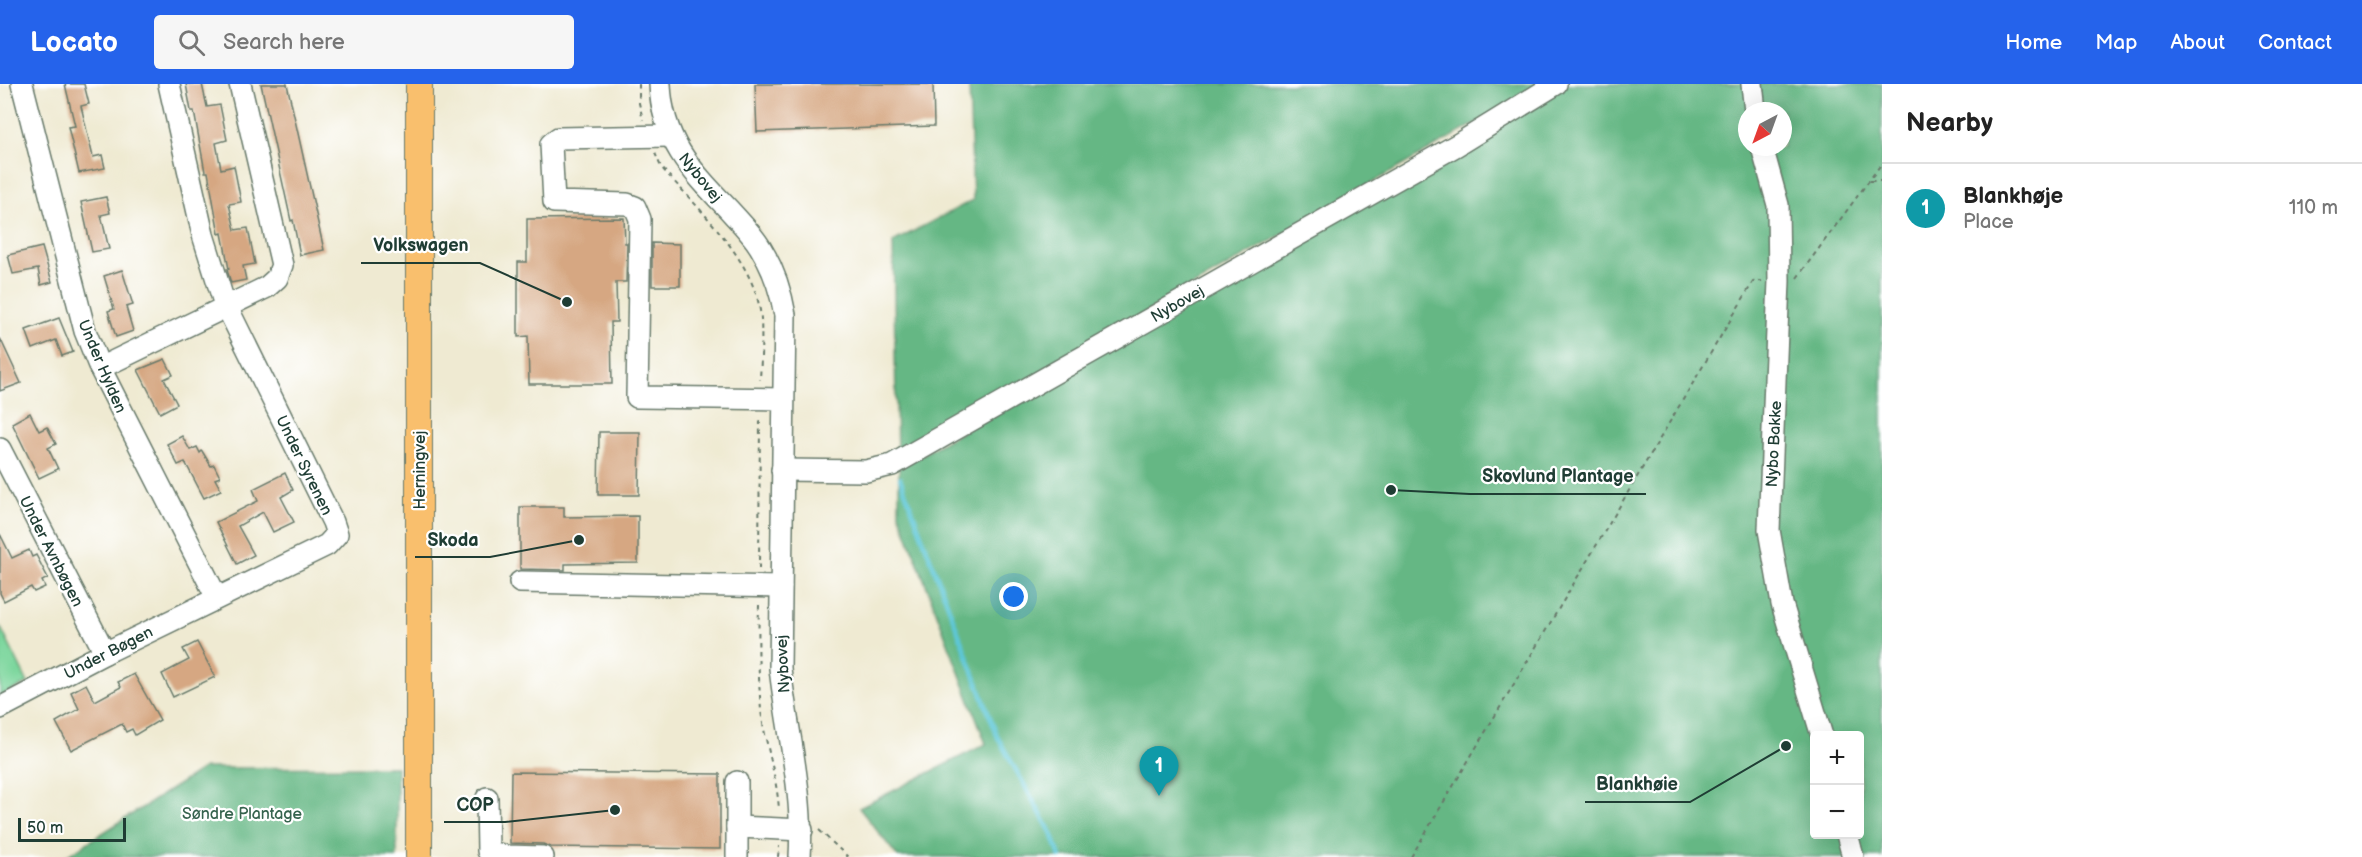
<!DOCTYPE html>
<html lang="en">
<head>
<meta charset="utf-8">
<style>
	body { margin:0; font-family:"Balsamiq Sans",sans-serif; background:#f6f6f6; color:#222 }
	.controls { position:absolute; right:18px; bottom:18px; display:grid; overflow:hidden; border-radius:6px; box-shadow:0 6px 24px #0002 }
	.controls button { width:54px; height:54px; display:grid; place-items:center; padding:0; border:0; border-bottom:2px solid #e0e0e0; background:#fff; color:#222; font:30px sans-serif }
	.compass { position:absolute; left:1738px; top:18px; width:54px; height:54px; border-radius:50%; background:#fff; box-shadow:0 6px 24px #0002; rotate:221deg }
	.scale { position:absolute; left:18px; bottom:15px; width:108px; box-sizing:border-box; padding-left:6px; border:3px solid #1f3d34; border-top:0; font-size:16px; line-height:21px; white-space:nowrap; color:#1f3d34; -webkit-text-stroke:4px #fff; paint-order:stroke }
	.you { position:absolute; left:1014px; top:513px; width:21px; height:21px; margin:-15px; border:4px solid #fff; border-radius:50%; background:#1a73e8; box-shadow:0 0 0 9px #1a73e833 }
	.badge { display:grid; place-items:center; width:39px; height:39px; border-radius:50%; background:#2563eb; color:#fff; font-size:20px; font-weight:700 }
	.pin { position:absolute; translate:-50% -50px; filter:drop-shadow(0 2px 3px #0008) }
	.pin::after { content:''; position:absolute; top:32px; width:21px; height:18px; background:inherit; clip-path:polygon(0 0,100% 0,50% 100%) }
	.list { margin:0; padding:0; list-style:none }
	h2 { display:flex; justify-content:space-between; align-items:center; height:78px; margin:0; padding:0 24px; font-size:26px }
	h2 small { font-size:20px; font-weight:400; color:#767676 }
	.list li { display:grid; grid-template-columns:39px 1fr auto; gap:18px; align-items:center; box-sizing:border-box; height:90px; padding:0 24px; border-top:2px solid #e0e0e0 }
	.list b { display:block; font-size:22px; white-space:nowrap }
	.list p { margin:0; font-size:20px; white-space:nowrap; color:#767676 }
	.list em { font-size:20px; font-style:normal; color:#767676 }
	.icon { flex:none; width:33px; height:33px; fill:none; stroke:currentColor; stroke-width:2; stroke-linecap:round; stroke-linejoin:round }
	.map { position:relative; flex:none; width:1882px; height:773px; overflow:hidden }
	header { display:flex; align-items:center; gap:36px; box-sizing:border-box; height:84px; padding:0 30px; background:#2563eb; color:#fff }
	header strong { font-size:28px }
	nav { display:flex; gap:33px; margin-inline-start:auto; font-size:21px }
	.search { width:420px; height:54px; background:#f6f6f6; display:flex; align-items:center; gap:15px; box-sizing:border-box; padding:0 21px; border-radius:6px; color:#767676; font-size:22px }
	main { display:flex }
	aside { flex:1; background:#fff }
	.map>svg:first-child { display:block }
</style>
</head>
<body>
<header>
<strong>Locato</strong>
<div class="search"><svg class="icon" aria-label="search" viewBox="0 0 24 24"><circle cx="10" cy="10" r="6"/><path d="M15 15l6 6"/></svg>Search here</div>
<nav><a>Home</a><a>Map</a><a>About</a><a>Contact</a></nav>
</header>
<main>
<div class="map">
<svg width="1882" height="773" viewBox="0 0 1882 773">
	<rect width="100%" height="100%" fill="#fff"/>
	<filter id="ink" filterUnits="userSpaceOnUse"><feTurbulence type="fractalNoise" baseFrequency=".0167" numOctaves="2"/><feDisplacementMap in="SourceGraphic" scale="12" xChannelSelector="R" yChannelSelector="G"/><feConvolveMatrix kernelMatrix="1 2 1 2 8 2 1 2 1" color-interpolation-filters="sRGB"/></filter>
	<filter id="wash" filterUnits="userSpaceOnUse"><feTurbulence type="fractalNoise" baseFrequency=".008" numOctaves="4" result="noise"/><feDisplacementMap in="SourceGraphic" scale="24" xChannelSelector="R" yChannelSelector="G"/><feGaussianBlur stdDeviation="1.35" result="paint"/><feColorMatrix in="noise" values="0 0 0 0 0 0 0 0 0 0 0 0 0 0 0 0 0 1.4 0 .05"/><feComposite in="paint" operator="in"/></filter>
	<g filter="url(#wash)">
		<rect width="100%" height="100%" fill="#efead2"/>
		<polygon fill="#7cd69c" stroke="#4e8a68" stroke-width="1.5" points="0,542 28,599 0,612"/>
		<g fill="#65b784" stroke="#427a5c" stroke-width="1.5" fill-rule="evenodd">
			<polygon points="969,0 1544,0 897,372 893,158 973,116"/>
			<path d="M 1566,0 L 1882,0 L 1882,773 L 898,773 L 859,724 L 986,660 L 899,429 L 899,384 ZM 1747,27 L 1783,27 L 1783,63 L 1747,63 ZM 1814,652 L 1860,652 L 1860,750 L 1814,750 Z"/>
			<polygon points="397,683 397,773 65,773 204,684"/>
		</g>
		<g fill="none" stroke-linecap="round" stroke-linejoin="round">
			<polyline stroke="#5dc7d8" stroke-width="4.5" points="900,394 998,654 1053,752 1060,773"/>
		</g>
		<g id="blocks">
			<g fill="#d6a782">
				<polygon points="65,0 84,0 89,20 81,22 93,73 102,71 105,84 79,89 68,43 75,42"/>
				<polygon points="186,0 202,0 207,23 220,21 227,56 216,59 221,85 234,82 241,118 229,120 235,146 248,144 255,180 243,182 246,196 231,199 228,189 227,185 229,185 222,149 219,150 208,88 205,88 194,27 191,27"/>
				<polygon points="261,0 287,0 324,166 300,171 293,136 291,137"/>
				<polygon points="755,0 933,0 934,42 757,48"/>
				<polygon points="106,113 110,129 101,131 109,165 92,168 81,118"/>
				<polygon points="624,134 625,159 627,159 626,198 616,198 617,238 611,238 612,300 529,300 528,252 518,253 518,178 527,178 527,135"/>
				<polygon points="652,159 680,160 680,202 652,202"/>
				<polygon points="42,163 52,198 41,201 38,185 13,190 8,171"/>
				<polygon points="122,186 133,221 126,223 133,247 116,253 108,227 114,225 104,192"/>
				<polygon points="59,234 73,268 62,272 56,256 33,265 26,246"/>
				<polygon points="0,254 21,299 0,307"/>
				<polygon points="165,275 173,291 164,295 177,320 160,329 138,286"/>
				<polygon points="30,329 39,347 47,343 56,360 48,364 58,385 39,394 12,339"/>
				<polygon points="599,348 640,348 639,411 598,411"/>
				<polygon points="182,352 190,366 197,363 200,369 202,367 211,382 214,381 220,393 215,395 221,406 204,414 185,378 178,381 167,360"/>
				<polygon points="285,389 293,406 281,413 294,438 273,448 263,428 238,442 254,471 237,480 216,438 258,417 253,405"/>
				<polygon points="520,423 564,423 564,433 638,432 638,479 565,480 565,486 520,485"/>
				<polygon points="0,450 12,474 29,466 32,473 36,471 48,494 42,497 45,503 34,508 31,503 4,517 0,509"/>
				<polygon points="197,558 215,593 173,613 162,590 189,576 183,565"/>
				<polygon points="134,590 160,636 135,651 132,645 126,648 122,640 71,666 56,638 79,625 71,608 86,600 95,617 121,603 118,598"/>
				<polygon points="511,688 720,690 720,765 551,763 543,760 510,759"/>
			</g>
		</g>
	</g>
	<g filter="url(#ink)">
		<use href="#blocks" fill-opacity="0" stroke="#687a6b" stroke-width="1.5"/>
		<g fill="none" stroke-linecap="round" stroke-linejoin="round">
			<defs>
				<g id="minor">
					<polyline points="22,0 85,247 100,284 217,514"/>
					<path d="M 660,0 C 662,58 693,88 731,128 C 741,139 752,150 760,163 C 773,184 781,207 785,231 L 780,584 C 787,647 804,709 800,773"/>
					<polyline points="1752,0 1755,27"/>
					<polyline points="670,52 558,54 551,60 554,118 627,120 635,123 640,135 637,313 783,315"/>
					<polyline points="1762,63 1778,121 1779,197 1769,446 1782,520 1822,652"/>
					<polyline points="100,284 267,203 277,194 282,181 240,0"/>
					<polyline points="0,365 105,569"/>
					<polyline points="782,386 866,387 892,381 1457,61 1556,0"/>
					<polyline points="520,498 781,503"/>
					<polyline points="0,624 105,569 327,461 337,450 333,438 223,215 203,151 169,0"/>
					<polyline points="737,698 737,773"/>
					<polyline points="487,714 488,767 506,772 543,773"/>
					<polyline points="737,743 802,746"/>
					<polyline points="1847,750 1853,773"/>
				</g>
				<polyline id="major" points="419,0 419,773"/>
			</defs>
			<use href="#minor" stroke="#687a6b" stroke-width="24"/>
			<use href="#major" stroke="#687a6b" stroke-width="28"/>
			<g stroke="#687a6b" stroke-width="2" stroke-dasharray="4.5 4.5" stroke-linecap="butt">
				<polyline points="639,0 639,19 643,36"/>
				<path d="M 655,69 L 661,83 C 698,125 757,177 761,235 C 762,255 761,276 760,296"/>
				<polyline points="1870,97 1882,97"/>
				<polyline points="1797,194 1882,79"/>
				<polyline points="759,485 760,332"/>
				<path d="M 759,521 C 758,556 758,591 761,626 C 765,660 777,692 779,726"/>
				<polyline points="819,746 848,773"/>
				<polyline points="778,773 779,762"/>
				<polyline points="1411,773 1753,198 1762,197"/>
			</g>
			<use href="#minor" stroke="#fff" stroke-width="21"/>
			<use href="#major" stroke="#f9bf6d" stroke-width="26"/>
		</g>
	</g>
	<g text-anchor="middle" stroke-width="4.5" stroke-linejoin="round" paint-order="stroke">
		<g font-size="16" fill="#1f3d34" stroke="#fff">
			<text transform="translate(701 93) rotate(51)" y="6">Nybovej</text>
			<text transform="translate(1177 219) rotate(-30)" y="6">Nybovej</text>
			<text transform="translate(103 282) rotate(67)" y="6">Under Hylden</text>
			<text transform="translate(1773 360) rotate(-87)" y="6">Nybo Bakke</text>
			<text transform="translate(305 381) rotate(64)" y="6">Under Syrenen</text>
			<text transform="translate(419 386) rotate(-90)" y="6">Herningvej</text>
			<text transform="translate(52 467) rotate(63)" y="6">Under Avnbøgen</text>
			<text transform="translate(108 568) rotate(-27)" y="6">Under Bøgen</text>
			<text transform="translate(782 580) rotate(-93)" y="6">Nybovej</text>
		</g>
		<g font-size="16" fill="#36634e" stroke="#fff">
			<text x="242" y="735">Søndre Plantage</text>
		</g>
	</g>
	<path fill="none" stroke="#1f3d34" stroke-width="2" d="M567 218L480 179H361M1391 406L1470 410H1646M579 456L490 473H415M1786 662L1690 718H1585M615 726L505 738H444"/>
	<g fill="#1f3d34" stroke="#fff" stroke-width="2">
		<circle cx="567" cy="218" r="6"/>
		<circle cx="1391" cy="406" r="6"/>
		<circle cx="579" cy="456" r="6"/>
		<circle cx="1786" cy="662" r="6"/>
		<circle cx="615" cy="726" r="6"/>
	</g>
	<g font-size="18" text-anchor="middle" font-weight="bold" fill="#1f3d34" stroke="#fff" stroke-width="4.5" stroke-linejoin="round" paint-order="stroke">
		<text x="421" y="167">Volkswagen</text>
		<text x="1558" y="398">Skovlund Plantage</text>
		<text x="453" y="462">Skoda</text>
		<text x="1637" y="706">Blankhøie</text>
		<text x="475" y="727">COP</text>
	</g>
</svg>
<div class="controls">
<button>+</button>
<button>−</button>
</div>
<svg class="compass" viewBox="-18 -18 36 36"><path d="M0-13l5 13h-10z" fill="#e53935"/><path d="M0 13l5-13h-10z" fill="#767676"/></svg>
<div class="scale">50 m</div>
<div class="you"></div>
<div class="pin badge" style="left:1159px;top:712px;background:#0f9aa8">1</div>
</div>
<aside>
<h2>Nearby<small></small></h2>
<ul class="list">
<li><span class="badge" style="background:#0f9aa8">1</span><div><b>Blankhøje</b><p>Place</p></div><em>110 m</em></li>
</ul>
</aside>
</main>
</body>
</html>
